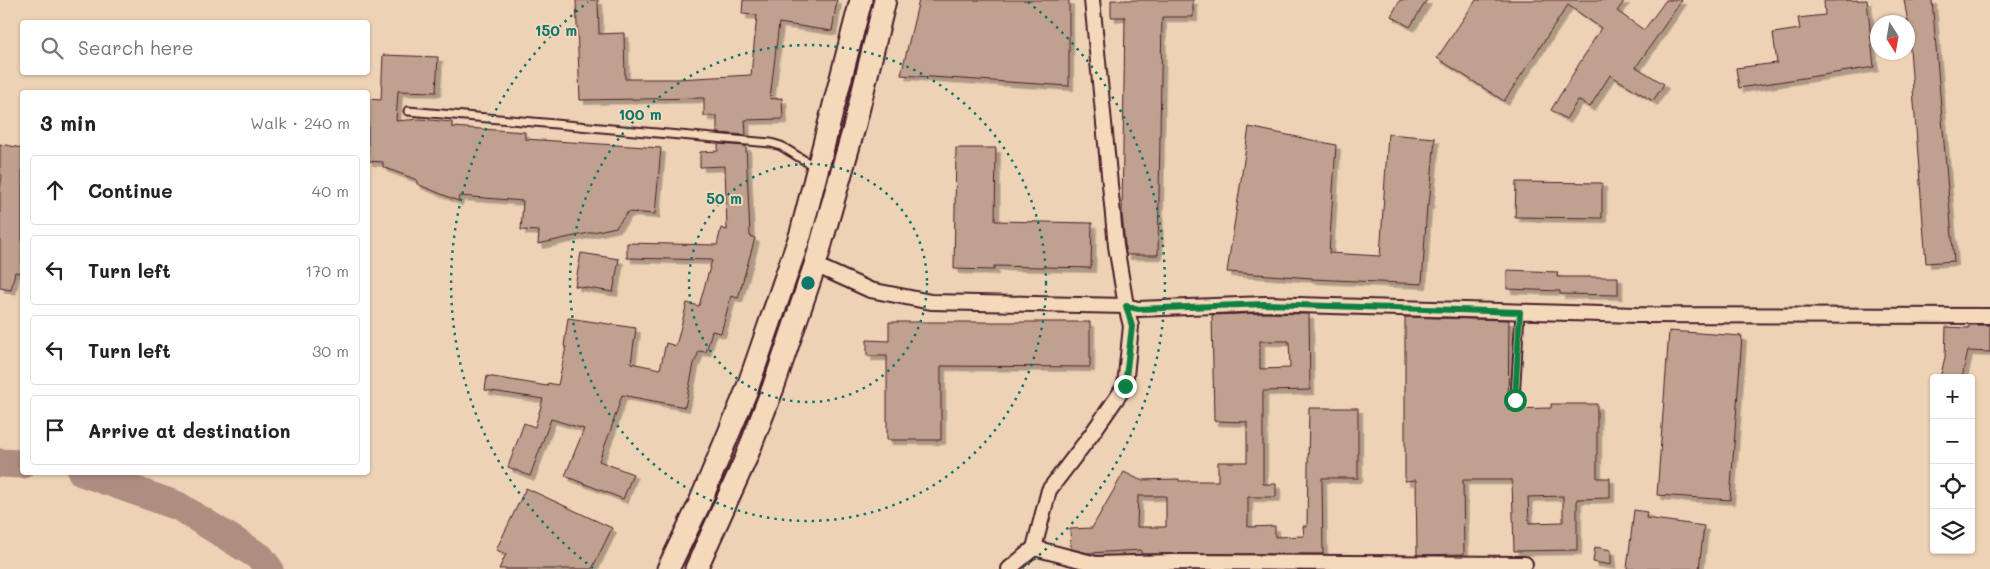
<!DOCTYPE html>
<html lang="en">
<head>
<meta charset="utf-8">
<style>
	body { margin:0; font-family:Mali,sans-serif; background:#f2f2f2; color:#222 }
	.controls { position:absolute; right:15px; bottom:15px; display:grid; overflow:hidden; border-radius:5px; box-shadow:0 1px 4px #0004 }
	.controls button { width:45px; height:45px; display:grid; place-items:center; padding:0; border:0; border-bottom:1px solid #e0e0e0; background:#fff; color:#222; font:25px sans-serif }
	.compass { position:absolute; left:1870px; top:15px; width:45px; height:45px; border-radius:50%; background:#fff; box-shadow:0 1px 4px #0004; rotate:169deg }
	.stop { position:absolute; width:15px; height:15px; margin:-11px; border:4px solid #0b8043; border-radius:50%; background:#fff }
	.stop.end { background:#0b8043; border-color:#fff; box-shadow:0 1px 5px #0008 }
	.list { margin:0; padding:0; list-style:none }
	h2 { display:flex; justify-content:space-between; align-items:center; height:65px; margin:0; padding:0 20px; font-size:21px }
	h2 small { font-size:16px; font-weight:400; color:#767676 }
	.list li { display:grid; grid-template-columns:32px 1fr auto; gap:15px; align-items:center; box-sizing:border-box; height:70px; margin:0 10px 10px; padding:0 10px; border:1px solid #e0e0e0; border-radius:5px }
	.list b { display:block; font-size:19px; white-space:nowrap }
	.list em { font-size:16px; font-style:normal; color:#767676 }
	.icon { flex:none; width:28px; height:28px; fill:none; stroke:currentColor; stroke-width:2; stroke-linecap:round; stroke-linejoin:round }
	.map { position:relative; flex:none; width:1990px; height:569px; overflow:hidden }
	.search { position:absolute; background:#fff; box-shadow:0 1px 4px #0004; left:20px; top:20px; width:350px; height:55px; display:flex; align-items:center; gap:12px; box-sizing:border-box; padding:0 18px; border-radius:5px; color:#767676; font-size:19px }
	.panel { position:absolute; background:#fff; box-shadow:0 1px 4px #0004; left:20px; top:90px; width:350px; height:385px; border-radius:5px }
	.map>svg:first-child { display:block }
</style>
</head>
<body>
<div class="map">
<svg width="1990" height="569" viewBox="0 0 1990 569">
	<defs>
		<filter id="shadow"><feDropShadow dx="4.5" dy="4.5" stdDeviation="0" flood-color="#0004"/></filter>
	</defs>
	<rect width="100%" height="100%" fill="#edd2b5"/>
	<filter id="ink" filterUnits="userSpaceOnUse"><feTurbulence type="fractalNoise" baseFrequency=".02" numOctaves="2"/><feDisplacementMap in="SourceGraphic" scale="10" xChannelSelector="R" yChannelSelector="G"/><feConvolveMatrix kernelMatrix="1 2 1 2 8 2 1 2 1" color-interpolation-filters="sRGB"/></filter>
	<g filter="url(#ink)">
		<g fill="none" stroke-linecap="round" stroke-linejoin="round">
			<g stroke="#af8d81" stroke-width="29">
				<polyline points="0,463 22,464"/>
				<polyline points="82,472 178,506 260,557 269,569"/>
			</g>
		</g>
		<g fill="#c0a08e" stroke="#4a1f2b" fill-rule="evenodd" filter="url(#shadow)">
			<polygon points="576,0 598,0 599,34 624,33 625,79 677,79 751,75 757,15 742,14 743,0 837,0 832,31 779,23 770,99 782,98 783,119 745,120 746,135 717,133 717,116 704,116 704,98 580,100"/>
			<polygon points="919,0 1069,0 1069,86 901,75"/>
			<polygon points="1111,0 1193,0 1193,17 1162,17 1158,255 1126,255 1122,214 1125,17 1111,17"/>
			<polygon points="1400,0 1427,0 1410,27 1391,16"/>
			<polygon points="1476,0 1625,0 1617,11 1644,30 1666,0 1682,0 1636,67 1664,84 1653,101 1610,75 1590,107 1578,100 1566,119 1551,110 1601,28 1568,5 1504,101 1437,58"/>
			<polygon points="1867,0 1874,67 1739,88 1736,68 1777,63 1773,33 1800,29 1798,18 1825,15 1824,1"/>
			<polygon points="1904,0 1932,0 1954,261 1926,263 1908,22"/>
			<polygon points="383,55 438,57 436,92 398,91 396,121 420,119 452,122 452,127 525,132 525,139 661,148 655,214 628,212 616,227 538,244 539,231 521,230 523,201 459,196 458,201 417,184 417,180 383,167 383,162 368,161 368,99 381,100"/>
			<polygon points="1249,127 1336,145 1329,253 1380,256 1388,134 1435,138 1429,205 1427,205 1422,284 1312,279 1312,278 1227,272"/>
			<polygon points="0,144 22,148 22,273 15,272 11,290 0,288 0,191 2,175 0,174"/>
			<polygon points="718,144 746,146 750,236 755,238 738,298 731,296 721,333 712,331 706,352 699,351 694,364 685,407 622,395 610,432 599,461 633,474 623,499 565,476 584,429 551,419 530,476 508,467 524,423 535,427 543,399 485,390 487,376 547,386 548,383 558,385 566,347 564,346 568,318 636,328 631,363 660,369 666,343 676,346 687,303 699,306 712,260 627,258 627,243 717,245 721,228 727,230 725,166 700,167 700,152 718,151"/>
			<polygon points="956,148 996,148 995,221 1092,223 1091,268 994,266 994,270 954,269"/>
			<polygon points="1516,182 1602,183 1602,218 1515,217"/>
			<polygon points="581,253 619,259 613,292 575,286"/>
			<polygon points="1507,270 1558,272 1557,277 1618,277 1618,295 1560,294 1560,291 1507,289"/>
			<path d="M 1265,313 L 1309,314 L 1310,390 L 1263,391 L 1263,484 L 1276,484 L 1276,497 L 1248,497 L 1248,527 L 1275,526 L 1275,537 L 1304,536 L 1303,526 L 1307,526 L 1309,408 L 1358,408 L 1358,478 L 1322,478 L 1323,554 L 1141,554 L 1141,550 L 1088,553 L 1071,549 L 1070,529 L 1092,528 L 1124,472 L 1140,480 L 1179,479 L 1179,481 L 1218,481 L 1218,462 L 1247,462 L 1247,422 L 1214,421 L 1212,315 ZM 1260,341 L 1289,341 L 1290,368 L 1260,369 ZM 1138,496 L 1166,496 L 1166,527 L 1137,527 Z"/>
			<path d="M 1405,317 L 1509,320 L 1508,409 L 1551,408 L 1551,404 L 1597,404 L 1597,478 L 1610,478 L 1610,498 L 1577,499 L 1577,550 L 1514,551 L 1512,480 L 1463,480 L 1464,554 L 1417,555 L 1416,480 L 1405,481 ZM 1563,496 L 1563,522 L 1529,523 L 1528,497 Z"/>
			<polygon points="889,322 1090,322 1090,367 941,366 941,440 887,440 887,356 867,356 867,340 889,341"/>
			<polygon points="1969,325 1990,325 1990,352 1968,351 1962,378 1940,378 1945,357 1946,327 1969,328"/>
			<polygon points="1669,331 1742,336 1730,500 1657,495"/>
			<polygon points="526,488 612,528 592,569 499,569 506,554 496,550"/>
			<polygon points="1634,510 1647,512 1646,518 1704,526 1699,569 1627,569"/>
			<polygon points="1595,547 1611,550 1611,565 1593,562"/>
		</g>
		<g fill="none" stroke-linecap="round" stroke-linejoin="round">
			<defs>
				<g id="service">
					<polyline points="408,111 771,143 781,146 815,167"/>
					<polyline points="1515,400 1520,312"/>
				</g>
				<g id="minor">
					<polyline points="815,265 870,290 931,302 1126,306 1138,309 1265,304 1636,315 1990,316"/>
					<polyline points="1034,548 1096,564 1174,562 1525,564"/>
					<polyline points="1009,569 1034,548 1049,490 1091,435 1125,386 1131,326 1126,306 1116,246 1092,0"/>
				</g>
				<g id="primary">
					<polyline points="668,569 698,507 746,392 801,233 861,0"/>
					<polyline points="696,569 746,458 773,388 815,265 854,128 885,0"/>
				</g>
			</defs>
			<use href="#service" stroke="#4a1f2b" stroke-width="11"/>
			<use href="#minor" stroke="#4a1f2b" stroke-width="18"/>
			<use href="#primary" stroke="#4a1f2b" stroke-width="25"/>
			<use href="#service" stroke="#f4d9bb" stroke-width="7"/>
			<use href="#minor" stroke="#f4d9bb" stroke-width="14"/>
			<use href="#primary" stroke="#f4d9bb" stroke-width="21"/>
		</g>
	</g>
	<g fill="none" stroke-linecap="round" stroke-linejoin="round" filter="url(#ink)">
		<polyline stroke="#0b8043" stroke-width="6" points="1125,386 1132,326 1126,306 1138,309 1265,304 1520,312 1515,400"/>
	</g>
	<g fill="none" stroke="#0f766e" stroke-width="2.5" stroke-dasharray="2.5 5">
		<circle cx="808" cy="283" r="119"/>
		<circle cx="808" cy="283" r="238"/>
		<path d="M593 568A357 357 0 0 1 588 2M1028 2A357 357 0 0 1 1023 568"/>
	</g>
	<circle cx="808" cy="283" r="8" fill="#0f766e" stroke="#f4d9bb" stroke-width="2.5"/>
	<g font-size="15" text-anchor="middle" font-weight="bold" fill="#0f766e" stroke="#f4d9bb" stroke-width="4" stroke-linejoin="round" paint-order="stroke">
		<text x="556" y="36">150 m</text>
		<text x="640" y="120">100 m</text>
		<text x="724" y="204">50 m</text>
	</g>
</svg>
<div class="controls">
<button>+</button>
<button>−</button>
<button><svg class="icon" aria-label="locate" viewBox="0 0 24 24"><circle cx="12" cy="12" r="6"/><path d="M12 2v4M12 18v4M2 12h4M18 12h4"/></svg></button>
<button><svg class="icon" aria-label="layers" viewBox="0 0 24 24"><path d="M12 4l9 5-9 5-9-5zM3 14l9 5 9-5"/></svg></button>
</div>
<svg class="compass" viewBox="-18 -18 36 36"><path d="M0-13l5 13h-10z" fill="#e53935"/><path d="M0 13l5-13h-10z" fill="#767676"/></svg>
<div class="stop" style="left:1515px;top:400px"></div>
<div class="stop end" style="left:1125px;top:386px"></div>
<div class="search"><svg class="icon" aria-label="search" viewBox="0 0 24 24"><circle cx="10" cy="10" r="6"/><path d="M15 15l6 6"/></svg>Search here</div>
<section class="panel">
<h2>3 min<small>Walk · 240 m</small></h2>
<ul class="list">
<li><svg class="icon" aria-label="ahead" viewBox="0 0 24 24"><path d="M12 20V5M6 11l6-6 6 6"/></svg><div><b>Continue</b></div><em>40 m</em></li>
<li><svg class="icon" aria-label="left" viewBox="0 0 24 24"><path d="M17 20v-9H6M10 6l-5 5 5 5"/></svg><div><b>Turn left</b></div><em>170 m</em></li>
<li><svg class="icon" aria-label="left" viewBox="0 0 24 24"><path d="M17 20v-9H6M10 6l-5 5 5 5"/></svg><div><b>Turn left</b></div><em>30 m</em></li>
<li><svg class="icon" aria-label="arrive" viewBox="0 0 24 24"><path d="M6 21V4h12l-3 4 3 4H6"/></svg><div><b>Arrive at destination</b></div></li>
</ul>
</section>
</div>
</body>
</html>
